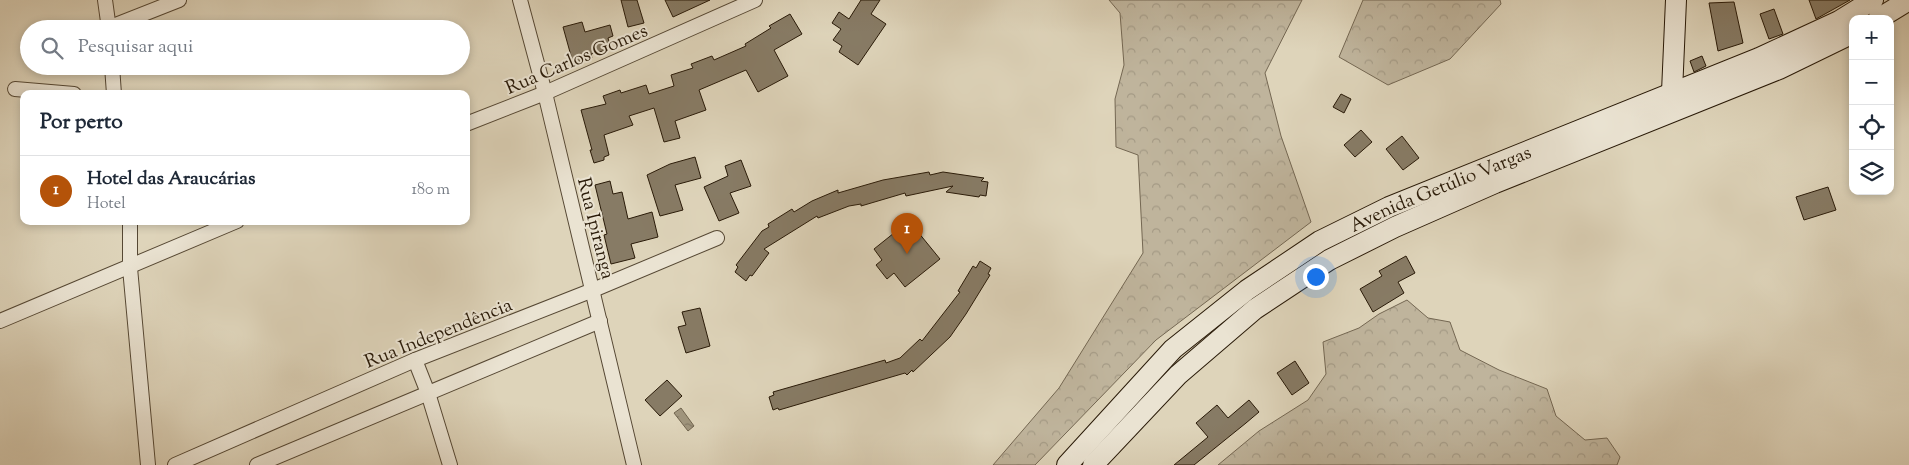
<!DOCTYPE html>
<html lang="pt">
<head>
<meta charset="utf-8">
<style>
	body { margin:0; font-family:"Sorts Mill Goudy",serif; background:#f2f2f3; color:#1f2937 }
	.controls { position:absolute; right:15px; top:15px; display:grid; overflow:hidden; border-radius:10px; box-shadow:0 2px 8px #0003 }
	.controls button { width:45px; height:45px; display:grid; place-items:center; padding:0; border:0; border-bottom:1px solid #e0e1e3; background:#fff; color:#1f2937; font:25px sans-serif }
	.you { position:absolute; left:1315px; top:276px; width:18px; height:18px; margin:-12px; border:4px solid #fff; border-radius:50%; background:#1a73e8; box-shadow:0 0 0 8px #1a73e833 }
	.badge { display:grid; place-items:center; width:32px; height:32px; border-radius:50%; background:#b45309; color:#fff; font-size:16px; font-weight:700 }
	.pin { position:absolute; translate:-50% -41px; filter:drop-shadow(0 1px 2px #0008) }
	.pin::after { content:''; position:absolute; top:26px; width:18px; height:15px; background:inherit; clip-path:polygon(0 0,100% 0,50% 100%) }
	.list { margin:0; padding:0; list-style:none }
	h2 { display:flex; justify-content:space-between; align-items:center; height:65px; margin:0; padding:0 20px; font-size:21px }
	h2 small { font-size:16px; font-weight:400; color:#747a83 }
	.list li { display:grid; grid-template-columns:32px 1fr auto; gap:15px; align-items:center; box-sizing:border-box; height:70px; padding:0 20px; border-top:1px solid #e0e1e3 }
	.list b { display:block; font-size:19px; white-space:nowrap }
	.list p { margin:0; font-size:16px; white-space:nowrap; color:#747a83 }
	.list em { font-size:16px; font-style:normal; color:#747a83 }
	.icon { flex:none; width:28px; height:28px; fill:none; stroke:currentColor; stroke-width:2; stroke-linecap:round; stroke-linejoin:round }
	.map { position:relative; flex:none; width:1909px; height:465px; overflow:hidden }
	.search { position:absolute; background:#fff; box-shadow:0 2px 8px #0003; left:20px; top:20px; width:450px; height:55px; display:flex; align-items:center; gap:12px; box-sizing:border-box; padding:0 18px; border-radius:28px; color:#747a83; font-size:19px }
	.panel { position:absolute; background:#fff; box-shadow:0 2px 8px #0003; left:20px; top:90px; width:450px; height:135px; border-radius:10px }
	.map>svg:first-child { display:block }
</style>
</head>
<body>
<div class="map">
<svg width="1909" height="465" viewBox="0 0 1909 465">
	<defs>
		<pattern id="forest-crowns" width="20" height="18" patternUnits="userSpaceOnUse" patternTransform="scale(1.25)"><rect width="20" height="18" fill="#bfb49c"/><path d="M2 6a3 3 0 1 1 6 0M12 15a3 3 0 1 1 6 0" fill="none" stroke="#a49a85"/></pattern>
		<pattern id="water-ripples" width="26" height="14" patternUnits="userSpaceOnUse" patternTransform="scale(1.25)"><rect width="26" height="14" fill="#a0957d"/><path d="M2 4q2-2 4 0t4 0M15 11q2-2 4 0t4 0" fill="none" stroke="#827964"/></pattern>
	</defs>
	<rect width="100%" height="100%" fill="#ded4ba"/>
	<filter id="stains"><feTurbulence type="fractalNoise" baseFrequency=".004" numOctaves="4"/><feColorMatrix values="0 0 0 0 .2 0 0 0 0 .09 0 0 0 0 .02 0 0 0 .5 -.17"/></filter>
	<radialGradient id="worn" r=".72"><stop offset=".6" stop-color="#630" stop-opacity="0"/><stop offset="1" stop-color="#630" stop-opacity=".3"/></radialGradient>
	<g fill="url(#forest-crowns)" stroke="#746752">
		<polygon points="1109,0 1302,0 1265,73 1281,136 1311,222 1156,340 1035,465 993,465 1059,388 1143,253 1138,155 1116,147 1115,99 1124,65 1120,13"/>
		<polygon points="1363,0 1500,0 1501,4 1450,59 1388,85 1339,57"/>
		<polygon points="1407,300 1428,318 1450,322 1460,350 1499,370 1547,389 1556,416 1585,440 1607,438 1620,457 1617,465 1218,465 1259,431 1308,400 1326,374 1323,342 1359,328 1379,314"/>
	</g>
	<polygon fill="url(#water-ripples)" stroke="#70644e" points="681,408 694,426 688,431 674,413"/>
	<g fill="#877b65" stroke="#291a08">
		<polygon points="621,0 637,0 644,23 628,27"/>
		<polygon points="665,0 710,0 673,17"/>
		<polygon points="861,0 880,0 871,14 886,24 858,65 839,52 842,46 833,40 841,29 832,23 839,12 849,19"/>
		<polygon points="1809,0 1850,0 1816,19"/>
		<polygon points="1734,2 1743,43 1718,51 1709,3"/>
		<polygon points="1774,9 1783,34 1769,39 1760,14"/>
		<polygon points="790,14 802,34 774,50 788,76 758,92 746,70 699,90 706,110 675,121 680,138 664,142 654,108 629,116 633,125 604,135 609,155 604,157 604,160 594,163 590,150 592,150 581,110 606,104 603,96 620,90 621,93 646,85 649,94 674,86 671,75 693,68 691,64 712,56 714,60 746,46 745,44 771,28 769,26"/>
		<polygon points="582,22 585,32 610,25 613,36 608,38 611,49 591,54 592,58 573,63 563,27"/>
		<polygon points="1702,56 1706,66 1694,72 1690,61"/>
		<polygon points="1341,94 1351,99 1344,113 1333,107"/>
		<polygon points="1361,130 1372,142 1355,157 1344,145"/>
		<polygon points="1402,136 1419,158 1403,170 1386,149"/>
		<polygon points="695,157 701,178 675,185 683,210 660,216 647,175 670,164"/>
		<polygon points="741,160 751,186 730,193 739,213 719,221 704,187 728,176 725,166"/>
		<polygon points="929,172 930,175 943,172 984,178 981,181 988,182 986,196 980,195 979,197 946,192 953,186 906,196 905,193 861,206 861,204 849,206 818,218 817,216 764,249 769,253 752,276 750,275 746,281 735,272 738,267 736,265 762,231 769,227 768,224 792,209 794,212 812,201 838,190 838,193 883,180"/>
		<polygon points="610,181 613,194 622,192 628,219 652,212 658,237 631,244 635,258 611,264 604,235 607,234 595,185"/>
		<polygon points="1828,187 1836,210 1804,220 1796,197"/>
		<polygon points="909,221 940,259 905,287 894,273 887,279 876,265 882,260 874,249"/>
		<polygon points="1406,256 1415,273 1398,282 1404,293 1373,312 1360,289 1382,276 1379,271"/>
		<polygon points="980,261 991,268 988,274 990,275 966,314 950,337 913,372 912,370 907,375 905,373 779,410 778,408 773,410 769,397 774,395 773,392 885,360 886,363 900,358 920,339 922,341 960,292 958,291 973,266 976,268"/>
		<polygon points="700,308 710,346 686,353 678,327 686,325 682,312"/>
		<polygon points="1295,361 1309,383 1292,395 1277,373"/>
		<polygon points="667,380 682,396 660,416 645,400"/>
		<polygon points="1249,400 1259,412 1246,423 1194,465 1174,465 1208,437 1196,423 1217,405 1228,418"/>
	</g>
	<g fill="none" stroke-linecap="round" stroke-linejoin="round">
		<defs>
			<g id="street">
				<polyline points="105,0 109,29"/>
				<polyline points="520,0 545,93 634,465"/>
				<polyline points="108,28 179,0"/>
				<polyline points="112,66 114,94"/>
				<polyline points="15,89 74,94"/>
				<polyline points="466,124 545,93 755,0"/>
				<polyline points="130,221 130,268 148,465"/>
				<polyline points="0,321 237,221"/>
				<polyline points="415,360 428,393 450,465"/>
				<polyline points="175,465 415,360 593,290 717,238"/>
				<polyline points="257,465 600,321"/>
			</g>
			<g id="secondary">
				<polyline points="1878,19 1909,0"/>
				<polyline points="1675,104 1672,92 1676,0"/>
				<path id="s1" d="M 1067,465 L 1173,349 L 1247,290 L 1320,241 L 1389,207 L 1759,58 L 1839,21 L 1873,0"/>
				<polyline points="1093,465 1178,375 1255,309 1329,260 1395,227 1495,183 1779,69 1853,33"/>
			</g>
		</defs>
		<use href="#street" stroke="#564834" stroke-width="16"/>
		<use href="#secondary" stroke="#291a08" stroke-width="22"/>
		<use href="#street" stroke="#eae3d2" stroke-width="14"/>
		<use href="#secondary" stroke="#eae3d2" stroke-width="20"/>
	</g>
	<g text-anchor="middle" stroke-width="4" stroke-linejoin="round" paint-order="stroke">
		<g font-size="19" fill="#291a08" stroke="#eae3d2">
			<text transform="translate(576 58) rotate(-23)" y="7">Rua Carlos Gomes</text>
			<text dy="7" stroke="none"><textPath href="#s1" startOffset="471">Avenida Getúlio Vargas</textPath></text>
			<text transform="translate(597 228) rotate(76)" y="7">Rua Ipiranga</text>
			<text transform="translate(438 332) rotate(-22)" y="7">Rua Independência</text>
		</g>
	</g>
	<rect width="100%" height="100%" filter="url(#stains)"/>
	<rect width="100%" height="100%" fill="url(#worn)"/>
</svg>
<div class="controls">
<button>+</button>
<button>−</button>
<button><svg class="icon" aria-label="locate" viewBox="0 0 24 24"><circle cx="12" cy="12" r="6"/><path d="M12 2v4M12 18v4M2 12h4M18 12h4"/></svg></button>
<button><svg class="icon" aria-label="layers" viewBox="0 0 24 24"><path d="M12 4l9 5-9 5-9-5zM3 14l9 5 9-5"/></svg></button>
</div>
<div class="you"></div>
<div class="pin badge" style="left:907px;top:254px">1</div>
<div class="search"><svg class="icon" aria-label="search" viewBox="0 0 24 24"><circle cx="10" cy="10" r="6"/><path d="M15 15l6 6"/></svg>Pesquisar aqui</div>
<section class="panel">
<h2>Por perto<small></small></h2>
<ul class="list">
<li><span class="badge">1</span><div><b>Hotel das Araucárias</b><p>Hotel</p></div><em>180 m</em></li>
</ul>
</section>
</div>
</body>
</html>
